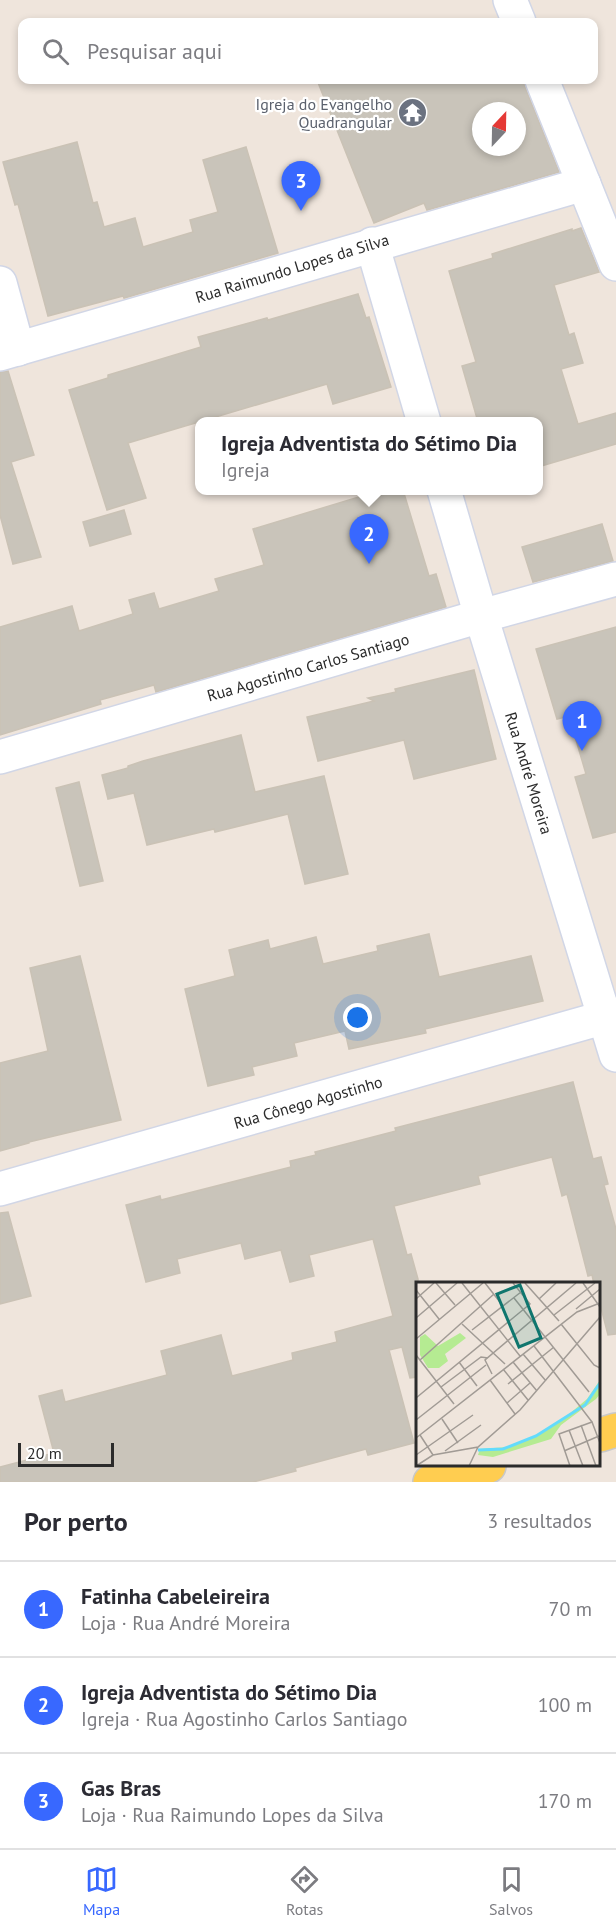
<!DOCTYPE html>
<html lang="pt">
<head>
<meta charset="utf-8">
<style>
	body { margin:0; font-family:"PT Sans",sans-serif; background:#f2f2f3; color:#2b2b33 }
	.compass { position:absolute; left:472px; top:102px; width:54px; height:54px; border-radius:50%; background:#fff; box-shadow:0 3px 9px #0003; rotate:22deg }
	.scale { position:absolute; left:18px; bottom:15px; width:96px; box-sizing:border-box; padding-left:6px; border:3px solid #2b2b2b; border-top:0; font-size:16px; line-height:21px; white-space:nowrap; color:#2b2b2b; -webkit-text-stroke:4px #fff; paint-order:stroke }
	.you { position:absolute; left:358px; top:1018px; width:21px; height:21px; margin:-15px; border:4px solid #fff; border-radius:50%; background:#1a73e8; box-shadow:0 0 0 9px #1a73e833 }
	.badge { display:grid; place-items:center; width:39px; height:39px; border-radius:50%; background:#3868ff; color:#fff; font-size:20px; font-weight:700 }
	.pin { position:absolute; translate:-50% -50px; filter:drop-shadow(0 2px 3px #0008) }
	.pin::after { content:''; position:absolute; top:32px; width:21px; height:18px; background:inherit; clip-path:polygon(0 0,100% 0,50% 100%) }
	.popup { position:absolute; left:195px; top:417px; width:348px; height:78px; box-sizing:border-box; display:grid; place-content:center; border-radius:12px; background:#fff; filter:drop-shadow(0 2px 4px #0005); font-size:20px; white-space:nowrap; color:#7c7c81 }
	.popup b { font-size:22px; color:#2b2b33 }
	.popup::after { content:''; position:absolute; left:50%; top:100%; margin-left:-12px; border:12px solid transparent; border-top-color:#fff }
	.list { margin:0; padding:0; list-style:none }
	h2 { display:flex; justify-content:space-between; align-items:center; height:78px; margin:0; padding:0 24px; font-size:26px }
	h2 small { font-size:20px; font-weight:400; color:#7c7c81 }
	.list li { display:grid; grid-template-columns:39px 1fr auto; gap:18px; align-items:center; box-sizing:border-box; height:96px; padding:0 24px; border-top:2px solid #e1e1e2 }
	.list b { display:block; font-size:22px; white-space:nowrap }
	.list p { margin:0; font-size:20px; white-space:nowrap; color:#7c7c81 }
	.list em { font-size:20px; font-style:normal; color:#7c7c81 }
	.icon { flex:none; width:33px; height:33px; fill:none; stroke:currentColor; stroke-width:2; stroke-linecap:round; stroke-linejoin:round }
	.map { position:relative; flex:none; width:616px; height:1482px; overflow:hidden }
	.search { position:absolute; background:#fff; box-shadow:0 3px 9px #0003; left:18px; right:18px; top:18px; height:66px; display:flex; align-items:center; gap:15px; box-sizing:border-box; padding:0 21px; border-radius:12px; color:#7c7c81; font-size:22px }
	.sheet { height:366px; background:#fff }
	nav { display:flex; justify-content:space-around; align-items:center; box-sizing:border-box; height:84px; border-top:2px solid #e1e1e2; background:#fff; font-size:16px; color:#7c7c81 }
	nav a { display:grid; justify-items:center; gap:3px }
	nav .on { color:#3868ff }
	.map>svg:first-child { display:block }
</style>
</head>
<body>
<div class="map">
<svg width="616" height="1482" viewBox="0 0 616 1482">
	<rect width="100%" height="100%" fill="#efe5dc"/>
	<g fill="#c9c4ba" stroke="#cac2b5" stroke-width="1.5" fill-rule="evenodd">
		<path d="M 317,80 L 523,80 L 525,87 L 559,172 L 427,210 L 424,203 L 374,223 ZM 481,111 L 517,111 L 517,147 L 481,147 Z"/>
		<polygon points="77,142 93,203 97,202 104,227 135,218 143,247 193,232 190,220 218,212 203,160 246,147 278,253 124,298 123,296 48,316 18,204 15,205 3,162"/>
		<polygon points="581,228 599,272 554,285 569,335 574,333 583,363 561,369 578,424 616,413 616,444 538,467 538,422 478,422 462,366 476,362 449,271 493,258 492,254 572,229 572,231"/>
		<polygon points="358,294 366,318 369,317 391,387 333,404 327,384 128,443 146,498 107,510 69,390 108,378 108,375 201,347 198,337 267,318 268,320"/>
		<polygon points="8,371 34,455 11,462 41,557 13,564 0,515 0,372"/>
		<polygon points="382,490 403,490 429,576 436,574 446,607 156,692 154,685 100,700 101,704 0,735 0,627 72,606 79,631 133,614 129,600 154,593 159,609 219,591 215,579 264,565 253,529"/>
		<polygon points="124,510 131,534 90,546 83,522"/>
		<polygon points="602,524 613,561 533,582 522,547"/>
		<polygon points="616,627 616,832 593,838 575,777 586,774 569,716 557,719 536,649"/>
		<polygon points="474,670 496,759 414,779 404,740 318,761 307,717 374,701 368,698 396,692 395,689"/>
		<polygon points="241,735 255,792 324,776 348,874 305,884 288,814 215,832 214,829 147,845 134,793 108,799 102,775 128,768 128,766 143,761"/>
		<polygon points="79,782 103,881 80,886 56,788"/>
		<polygon points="429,934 439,977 531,956 543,1001 425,1029 426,1033 349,1049 345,1031 294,1043 297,1056 252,1067 254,1075 208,1086 185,989 235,976 229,950 268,940 270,949 316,937 323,964 378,951 377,946"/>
		<polygon points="80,956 121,1120 29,1142 29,1143 0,1151 0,1063 48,1051 30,968"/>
		<polygon points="573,1082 593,1159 601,1157 608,1184 604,1185 616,1229 616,1334 608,1335 600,1304 600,1284 594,1284 592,1275 588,1276 567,1194 562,1196 552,1157 478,1176 480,1184 394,1206 407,1255 411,1254 418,1279 418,1377 410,1378 402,1347 389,1350 414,1443 368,1455 366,1449 295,1468 296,1471 253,1482 0,1482 0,1467 54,1453 39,1396 62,1390 65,1402 167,1375 161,1351 221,1335 232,1376 293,1360 292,1353 337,1342 335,1332 393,1316 373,1239 309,1255 314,1276 290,1282 281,1250 245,1259 241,1243 177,1259 180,1273 146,1282 126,1205 160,1196 161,1200 291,1167 290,1161 316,1155 315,1152 396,1131 395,1128"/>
		<polygon points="8,1212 31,1296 0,1304 0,1213"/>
	</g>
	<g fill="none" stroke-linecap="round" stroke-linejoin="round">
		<defs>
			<g id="minor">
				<polyline points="510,0 519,22"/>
				<polyline points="542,80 616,264"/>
				<polyline points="372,244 424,422"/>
				<polyline points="0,283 18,349"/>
				<polyline points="0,354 584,184"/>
				<polyline points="444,490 481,616 616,1055"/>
				<polyline points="0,757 481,616 616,579"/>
				<polyline points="0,1189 616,1014"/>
			</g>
			<g id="major">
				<polyline points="600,1435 616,1430"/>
				<polyline points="430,1482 489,1466"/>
			</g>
		</defs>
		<use href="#minor" stroke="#d1d6e6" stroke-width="36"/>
		<use href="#major" stroke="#c8c8c8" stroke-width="36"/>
		<use href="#minor" stroke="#fff" stroke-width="33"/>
		<use href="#major" stroke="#ffcd50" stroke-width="33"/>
	</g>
	<defs>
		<symbol id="temple-disc" viewBox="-11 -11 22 22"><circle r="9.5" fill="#6b7280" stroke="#fff"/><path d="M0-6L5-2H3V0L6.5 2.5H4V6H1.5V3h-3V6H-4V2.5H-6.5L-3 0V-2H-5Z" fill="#fff"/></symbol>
	</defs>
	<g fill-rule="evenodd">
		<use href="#temple-disc" x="396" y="96" width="33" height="33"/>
	</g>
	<g text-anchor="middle" stroke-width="4.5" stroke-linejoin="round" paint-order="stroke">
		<g font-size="16" fill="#5b616d" stroke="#fff" text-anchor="end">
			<text x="392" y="110">Igreja do Evangelho<tspan x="392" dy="18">Quadrangular</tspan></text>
		</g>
		<g font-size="16" fill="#2b2b2b" stroke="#fff">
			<text transform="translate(292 268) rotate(-17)" y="6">Rua Raimundo Lopes da Silva</text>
			<text transform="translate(308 667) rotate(-16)" y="6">Rua Agostinho Carlos Santiago</text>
			<text transform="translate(529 773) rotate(73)" y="6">Rua André Moreira</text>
			<text transform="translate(308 1102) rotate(-16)" y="6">Rua Cônego Agostinho</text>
		</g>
	</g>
	<g transform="translate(416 1282)">
		<rect width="184" height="184" fill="#efe5dc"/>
		<path d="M 44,51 L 50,56 L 29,72 L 32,79 L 23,86 L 12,86 L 4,73 L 4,55 L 9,52 L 22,64 Z" fill="#b5eb92"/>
		<path d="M 184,98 L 184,112 L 180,117 L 145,143 L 135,157 L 77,175 L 62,173 L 64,167 L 91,165 L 114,157 L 146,138 L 171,117 Z" fill="#b5eb92"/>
		<path fill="none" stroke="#63dbfc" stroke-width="3" d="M 62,168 L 87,167 L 120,154 L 169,123 L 184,101"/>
		<path fill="none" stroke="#a19b95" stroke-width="1.5" d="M 20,1 L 39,23M 46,1 L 104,74M 69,1 L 87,24M 109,1 L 143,39M 167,1 L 184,25M 0,8 L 23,37M 98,16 L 173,110M 0,17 L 18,1M 123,17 L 140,1M 160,27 L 184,7M 138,33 L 179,1M 0,36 L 41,1M 46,42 L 89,82M 145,42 L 178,83 L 184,86M 56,48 L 105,10M 0,57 L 67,1M 118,64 L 176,140M 107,72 L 130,99M 0,73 L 38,122M 4,78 L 78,12M 43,80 L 61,104M 97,80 L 121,109M 87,87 L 112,118M 76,92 L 69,78 L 160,1M 74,98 L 99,132M 92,102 L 138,65M 25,105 L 65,75 L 72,76M 0,116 L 114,22 L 97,1M 91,121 L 114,101M 26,137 L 42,161M 0,138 L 70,83M 165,143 L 180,184M 153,148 L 167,184M 4,153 L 17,173M 0,156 L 161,30 L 184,21M 29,169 L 65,143M 148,169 L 183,154M 0,173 L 57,133M 0,184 L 17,173 L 62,165 L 104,128 L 184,35M 53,184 L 62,165M 154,184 L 143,152 L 176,140 L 184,161"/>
		<path fill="#0f766e" fill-opacity="0.15" stroke="#0f766e" stroke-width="3" d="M 104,3 L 125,56 L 103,65 L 81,12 Z"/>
		<rect width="184" height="184" fill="none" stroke="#2b2b2b" stroke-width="3"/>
	</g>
</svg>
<svg class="compass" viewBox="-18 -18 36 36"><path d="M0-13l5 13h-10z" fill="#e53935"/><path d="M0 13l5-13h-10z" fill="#7c7c81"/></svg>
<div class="scale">20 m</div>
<div class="you"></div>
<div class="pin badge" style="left:582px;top:751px">1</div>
<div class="pin badge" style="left:369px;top:564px">2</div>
<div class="popup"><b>Igreja Adventista do Sétimo Dia</b>Igreja</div>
<div class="pin badge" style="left:301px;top:211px">3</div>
<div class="search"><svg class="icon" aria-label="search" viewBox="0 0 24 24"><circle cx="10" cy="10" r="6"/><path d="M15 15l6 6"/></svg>Pesquisar aqui</div>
</div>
<section class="sheet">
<h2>Por perto<small>3 resultados</small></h2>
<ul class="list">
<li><span class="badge">1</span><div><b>Fatinha Cabeleireira</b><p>Loja · Rua André Moreira</p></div><em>70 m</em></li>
<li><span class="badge">2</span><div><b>Igreja Adventista do Sétimo Dia</b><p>Igreja · Rua Agostinho Carlos Santiago</p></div><em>100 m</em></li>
<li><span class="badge">3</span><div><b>Gas Bras</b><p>Loja · Rua Raimundo Lopes da Silva</p></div><em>170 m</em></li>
</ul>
</section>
<nav>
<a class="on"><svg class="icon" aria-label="map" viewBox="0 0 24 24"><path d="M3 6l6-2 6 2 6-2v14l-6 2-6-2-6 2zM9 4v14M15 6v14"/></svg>Mapa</a>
<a><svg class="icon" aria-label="directions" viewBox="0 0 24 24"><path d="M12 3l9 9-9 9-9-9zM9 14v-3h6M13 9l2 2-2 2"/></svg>Rotas</a>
<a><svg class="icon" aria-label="saved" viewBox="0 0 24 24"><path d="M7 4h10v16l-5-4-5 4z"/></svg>Salvos</a>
</nav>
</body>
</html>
